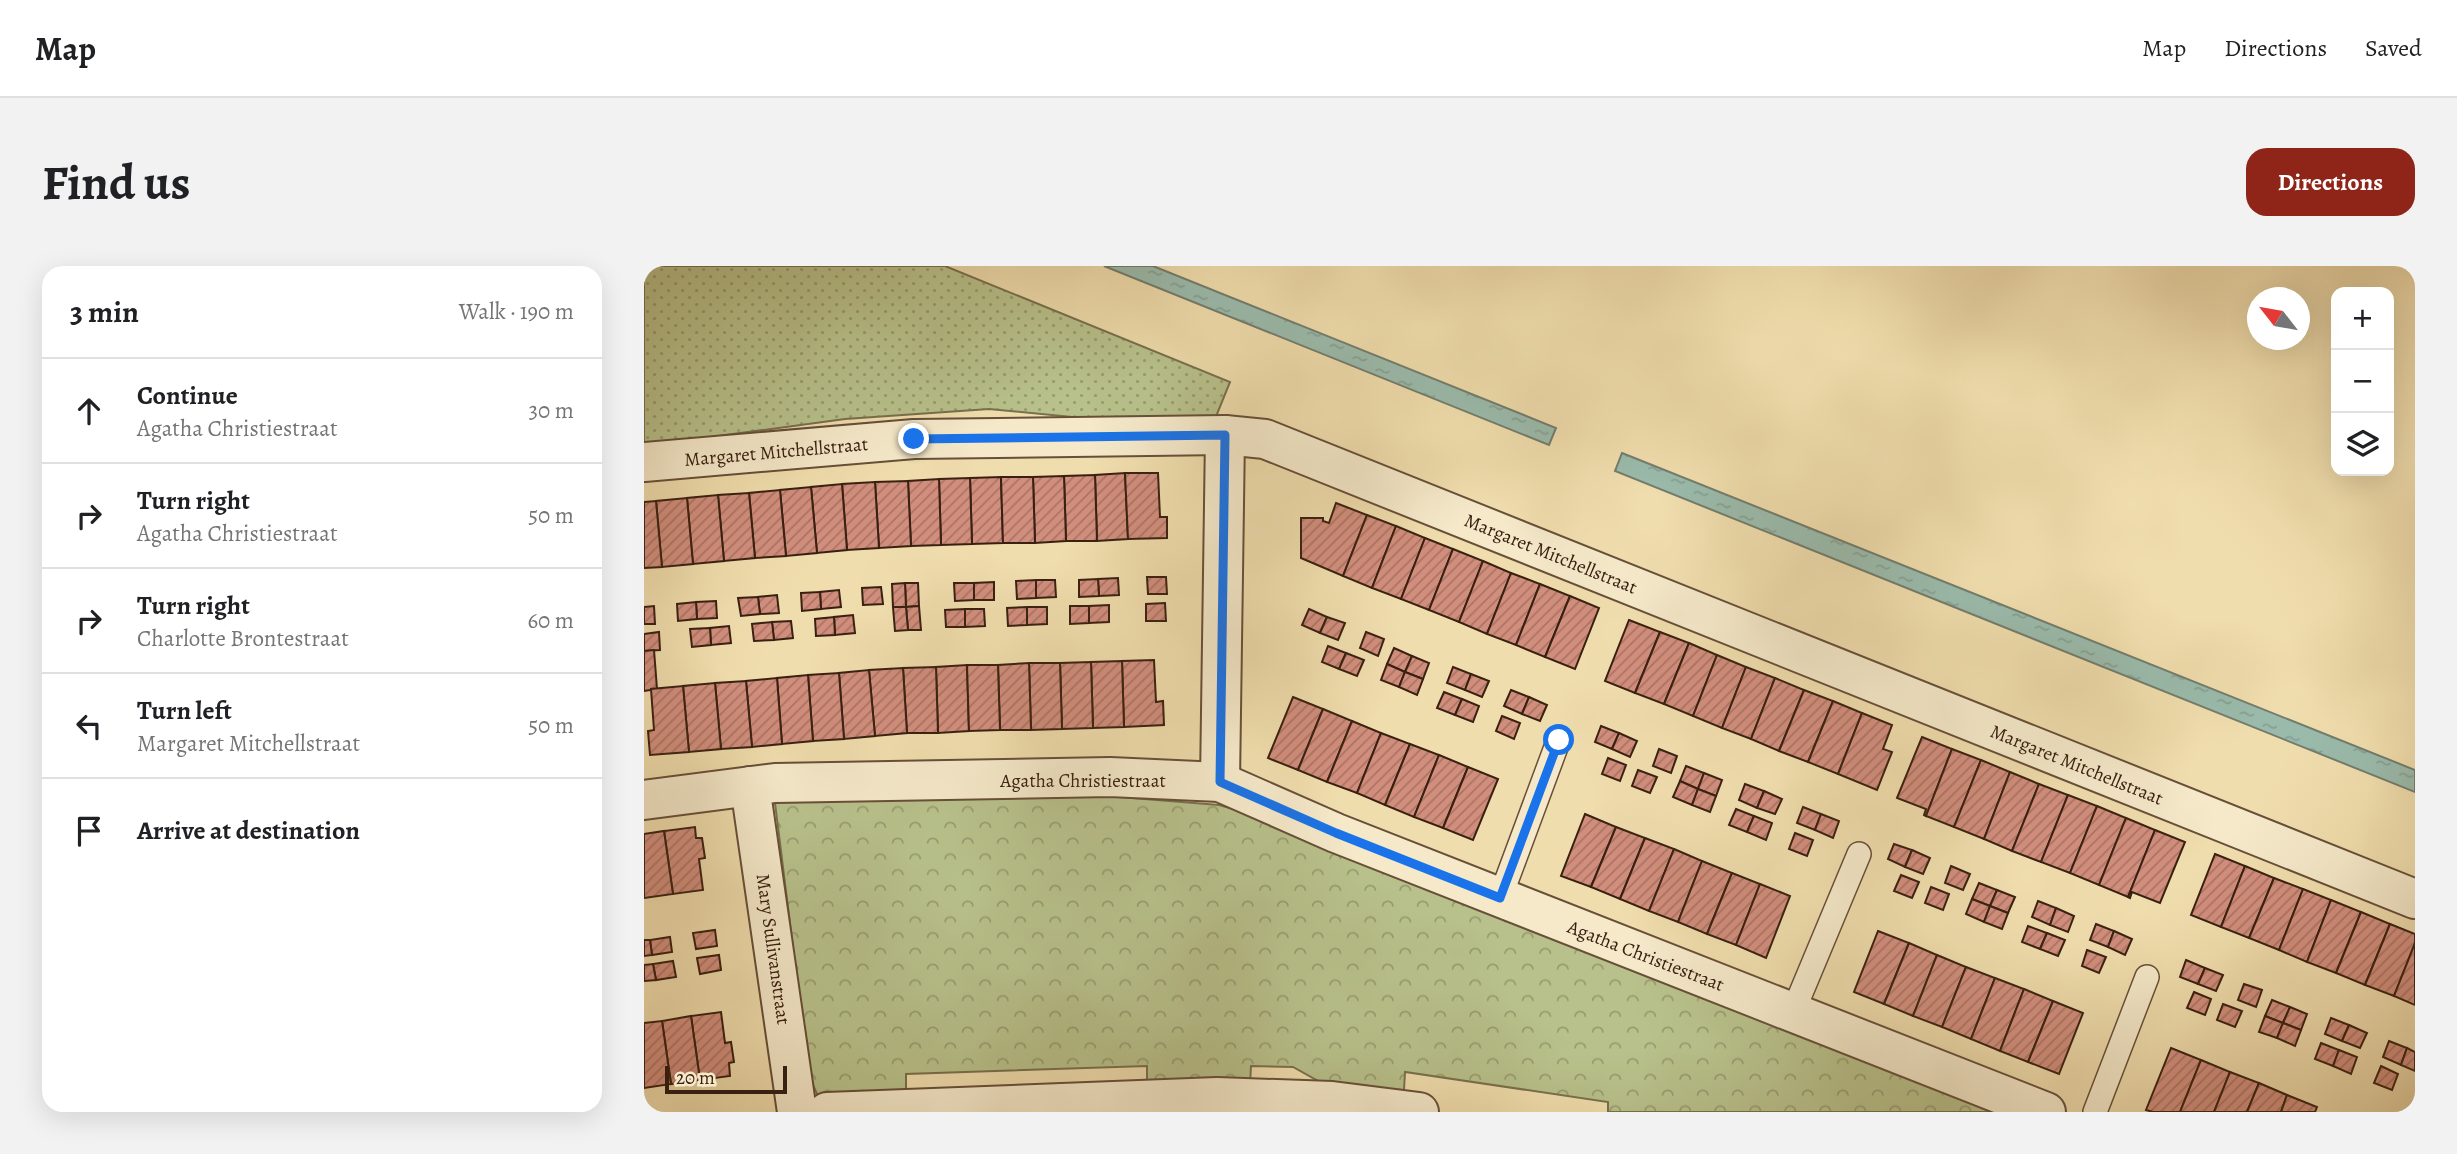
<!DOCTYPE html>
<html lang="en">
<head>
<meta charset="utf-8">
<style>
	body { margin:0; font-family:Alegreya,serif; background:#f2f2f2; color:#202124 }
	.controls { position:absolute; right:21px; top:21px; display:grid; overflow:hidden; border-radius:14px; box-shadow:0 7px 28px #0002 }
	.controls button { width:63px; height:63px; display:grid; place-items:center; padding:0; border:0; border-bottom:2px solid #e0e0e0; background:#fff; color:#202124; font:35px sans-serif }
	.compass { position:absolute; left:1603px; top:21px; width:63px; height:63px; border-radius:50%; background:#fff; box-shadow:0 7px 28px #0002; rotate:301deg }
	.scale { position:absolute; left:21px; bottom:18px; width:122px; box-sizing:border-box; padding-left:7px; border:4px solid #392011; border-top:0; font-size:19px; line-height:24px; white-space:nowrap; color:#392011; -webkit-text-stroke:5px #f5e9ca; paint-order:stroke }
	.stop { position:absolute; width:21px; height:21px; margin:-16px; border:5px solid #1a73e8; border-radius:50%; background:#fff }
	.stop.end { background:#1a73e8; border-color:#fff; box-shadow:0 2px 7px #0008 }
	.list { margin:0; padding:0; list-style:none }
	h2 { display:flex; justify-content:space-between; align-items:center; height:91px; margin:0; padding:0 28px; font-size:30px }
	h2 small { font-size:23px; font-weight:400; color:#757577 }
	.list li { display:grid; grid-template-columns:46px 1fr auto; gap:21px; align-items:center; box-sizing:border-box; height:105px; padding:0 28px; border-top:2px solid #e0e0e0 }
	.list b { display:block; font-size:26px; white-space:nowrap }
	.list p { margin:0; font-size:23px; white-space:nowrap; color:#757577 }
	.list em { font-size:23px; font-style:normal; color:#757577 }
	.icon { flex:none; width:38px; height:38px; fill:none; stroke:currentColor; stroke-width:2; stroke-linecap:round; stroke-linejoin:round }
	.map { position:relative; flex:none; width:1771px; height:846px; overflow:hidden; border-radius:21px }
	header { display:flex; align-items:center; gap:42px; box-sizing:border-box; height:98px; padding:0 35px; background:#fff; border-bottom:2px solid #e0e0e0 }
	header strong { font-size:33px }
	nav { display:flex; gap:38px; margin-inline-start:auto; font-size:24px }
	.intro { display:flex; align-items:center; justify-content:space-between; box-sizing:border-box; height:168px; padding:0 42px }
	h1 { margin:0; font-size:49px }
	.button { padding:18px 32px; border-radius:21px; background:#8f2418; color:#fff; font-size:24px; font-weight:700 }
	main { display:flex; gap:42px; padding:0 42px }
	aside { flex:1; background:#fff; border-radius:21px; box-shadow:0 7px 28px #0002 }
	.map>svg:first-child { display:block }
</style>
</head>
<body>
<header>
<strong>Map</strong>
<nav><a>Map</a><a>Directions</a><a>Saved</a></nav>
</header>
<div class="intro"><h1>Find us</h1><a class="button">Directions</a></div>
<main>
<aside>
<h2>3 min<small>Walk · 190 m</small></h2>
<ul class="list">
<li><svg class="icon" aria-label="ahead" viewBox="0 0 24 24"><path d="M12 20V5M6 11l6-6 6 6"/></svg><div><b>Continue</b><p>Agatha Christiestraat</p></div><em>30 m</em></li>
<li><svg class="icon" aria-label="right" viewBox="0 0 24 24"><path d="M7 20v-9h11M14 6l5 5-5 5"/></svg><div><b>Turn right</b><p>Agatha Christiestraat</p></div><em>50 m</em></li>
<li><svg class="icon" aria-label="right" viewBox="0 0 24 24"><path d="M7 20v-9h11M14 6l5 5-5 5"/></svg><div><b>Turn right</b><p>Charlotte Brontestraat</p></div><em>60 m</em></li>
<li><svg class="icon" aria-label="left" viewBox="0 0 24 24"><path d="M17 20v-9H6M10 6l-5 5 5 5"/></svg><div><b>Turn left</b><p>Margaret Mitchellstraat</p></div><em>50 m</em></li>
<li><svg class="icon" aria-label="arrive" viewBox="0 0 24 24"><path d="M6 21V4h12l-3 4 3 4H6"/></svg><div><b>Arrive at destination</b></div></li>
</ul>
</aside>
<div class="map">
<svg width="1771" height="846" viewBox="0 0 1771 846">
	<defs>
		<pattern id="grass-dots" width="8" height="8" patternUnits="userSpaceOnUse" patternTransform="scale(1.75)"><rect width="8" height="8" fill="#b8c18b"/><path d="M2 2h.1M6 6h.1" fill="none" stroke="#979c70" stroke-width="1.8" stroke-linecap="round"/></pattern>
		<pattern id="park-crowns" width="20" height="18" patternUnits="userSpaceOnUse" patternTransform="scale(1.75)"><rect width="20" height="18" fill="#b8c18b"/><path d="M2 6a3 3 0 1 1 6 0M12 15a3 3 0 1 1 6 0" fill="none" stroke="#979c70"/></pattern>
		<pattern id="water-ripples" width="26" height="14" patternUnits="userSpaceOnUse" patternTransform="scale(1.75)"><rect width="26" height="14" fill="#9abbac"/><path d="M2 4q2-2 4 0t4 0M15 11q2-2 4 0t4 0" fill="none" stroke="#85a093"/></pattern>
		<pattern id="building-hatch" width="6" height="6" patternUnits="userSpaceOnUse" patternTransform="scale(1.75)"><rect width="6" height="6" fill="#d28e7d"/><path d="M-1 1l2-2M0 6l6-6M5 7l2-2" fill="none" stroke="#ab7465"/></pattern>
	</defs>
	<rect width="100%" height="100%" fill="#f0ddad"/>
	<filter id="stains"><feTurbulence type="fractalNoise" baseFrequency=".00286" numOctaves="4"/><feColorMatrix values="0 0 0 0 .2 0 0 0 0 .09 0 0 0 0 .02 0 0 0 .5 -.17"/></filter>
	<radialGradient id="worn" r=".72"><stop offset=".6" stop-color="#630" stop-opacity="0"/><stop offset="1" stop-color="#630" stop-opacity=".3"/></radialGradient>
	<polygon fill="url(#grass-dots)" stroke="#78704e" stroke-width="2" points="0,0 301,0 586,116 569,158 469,155 345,143 201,153 0,180"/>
	<polygon fill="url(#park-crowns)" stroke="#78704e" stroke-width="2" points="160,528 463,530 575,539 691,572 1379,846 964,846 964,836 761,806 760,824 685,821 649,801 607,800 606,819 503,817 503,800 262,808 262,827 185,832 173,828 165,810 131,537"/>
	<g fill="url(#water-ripples)" stroke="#737d6e" stroke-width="2">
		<polygon points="460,0 509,0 912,162 905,179"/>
		<polygon points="978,187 1771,504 1771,526 971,205"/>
	</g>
	<g fill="url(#building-hatch)" stroke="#392011" stroke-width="2">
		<polygon points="481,207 484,273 453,275 451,209"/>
		<polygon points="481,207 514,207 516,251 523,251 523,272 484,273"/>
		<polygon points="451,209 453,275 422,275 420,210"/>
		<polygon points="420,210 422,275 391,277 389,211"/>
		<polygon points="357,211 359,277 328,278 326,212"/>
		<polygon points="357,211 389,211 391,277 359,277"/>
		<polygon points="326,212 328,278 297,279 295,213"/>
		<polygon points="295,213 297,279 267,280 264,215"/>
		<polygon points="264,215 267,280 235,282 231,216"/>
		<polygon points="231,216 235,282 203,284 198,218"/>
		<polygon points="198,218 203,284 173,287 167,221"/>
		<polygon points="167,221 173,287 142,290 136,224"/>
		<polygon points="136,224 142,290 111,292 105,227"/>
		<polygon points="105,227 111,292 80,295 74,229"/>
		<polygon points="74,229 80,295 49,298 43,232"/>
		<polygon points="43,232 49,298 18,301 12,235"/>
		<polygon points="12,235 18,301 0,302 0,236"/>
		<polygon points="692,237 723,249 699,310 657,292 657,252 679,252 679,255 685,257"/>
		<polygon points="723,249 752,260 728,322 699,310"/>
		<polygon points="752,260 781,272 757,333 728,322"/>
		<polygon points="781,272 809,283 785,344 757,333"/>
		<polygon points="809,283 839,295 815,356 785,344"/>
		<polygon points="839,295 867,307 843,368 815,356"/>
		<polygon points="867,307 896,318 872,379 843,368"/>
		<polygon points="503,311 522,311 523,328 504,328"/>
		<polygon points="474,312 475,329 455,330 454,313"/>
		<polygon points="454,313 455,330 435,331 435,314"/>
		<polygon points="392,314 392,332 373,333 372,315"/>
		<polygon points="392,314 411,314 412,331 392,332"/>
		<polygon points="350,316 350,334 330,334 330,317"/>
		<polygon points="261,317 274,317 275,340 262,341"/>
		<polygon points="261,317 262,341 249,341 248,318"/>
		<polygon points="310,317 330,317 330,334 311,335"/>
		<polygon points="896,318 926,330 901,391 872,379"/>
		<polygon points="237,321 239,338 219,339 218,322"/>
		<polygon points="195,324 197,341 177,343 176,326"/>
		<polygon points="176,326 177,343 158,345 157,327"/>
		<polygon points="133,329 135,347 116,348 114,331"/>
		<polygon points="926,330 955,342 931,403 901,391"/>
		<polygon points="114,331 116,348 97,350 94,332"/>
		<polygon points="72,335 73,352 53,353 52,336"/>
		<polygon points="52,336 53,353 34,355 33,338"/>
		<polygon points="521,337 522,355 502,355 502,338"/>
		<polygon points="465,339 465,356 445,357 445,340"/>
		<polygon points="10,340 11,358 0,358 0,341"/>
		<polygon points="275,340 277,364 264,364 262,341"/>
		<polygon points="426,340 445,340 445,357 426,358"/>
		<polygon points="249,341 262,341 264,364 251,365"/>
		<polygon points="383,341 383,359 364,360 363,342"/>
		<polygon points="383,341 403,341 403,358 383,359"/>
		<polygon points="321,343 321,361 302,361 301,344"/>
		<polygon points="321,343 340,343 341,360 321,361"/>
		<polygon points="665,343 683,351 676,367 658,359"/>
		<polygon points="209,349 211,367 191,369 190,351"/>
		<polygon points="190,351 191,369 172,370 171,353"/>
		<polygon points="683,351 701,357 694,374 676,367"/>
		<polygon points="985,354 1016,366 991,427 961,415"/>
		<polygon points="147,355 149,372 130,374 128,356"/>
		<polygon points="128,356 130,374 110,375 108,358"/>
		<polygon points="85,360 87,377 67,379 66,362"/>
		<polygon points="66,362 67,379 48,381 46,363"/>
		<polygon points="15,366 16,384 0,385 0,368"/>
		<polygon points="722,366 740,373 734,390 716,382"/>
		<polygon points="1016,366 1045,377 1020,438 991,427"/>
		<polygon points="1045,377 1073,389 1049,450 1020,438"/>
		<polygon points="684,380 702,387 695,403 678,396"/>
		<polygon points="750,382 768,390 761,406 743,398"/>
		<polygon points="10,384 13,423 0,425 0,385"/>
		<polygon points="702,387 720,394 713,410 695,403"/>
		<polygon points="1073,389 1102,401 1078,462 1049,450"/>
		<polygon points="768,390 785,397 779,413 761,406"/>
		<polygon points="510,394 512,436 519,435 520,459 480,461 478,395"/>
		<polygon points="478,395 480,461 449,462 447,396"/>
		<polygon points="447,396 449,462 418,463 416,397"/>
		<polygon points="385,397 416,397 418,463 387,464"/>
		<polygon points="385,397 387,464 356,464 354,399"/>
		<polygon points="743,398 761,406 755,421 737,414"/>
		<polygon points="323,399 325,465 294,467 292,401"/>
		<polygon points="323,399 354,399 356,464 325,465"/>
		<polygon points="292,401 294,467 263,467 259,402"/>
		<polygon points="809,401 827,408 821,424 803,417"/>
		<polygon points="1102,401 1131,412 1107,473 1078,462"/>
		<polygon points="259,402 263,467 231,470 225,404"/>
		<polygon points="225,404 231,470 200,473 195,407"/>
		<polygon points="761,406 779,413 773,429 755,421"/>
		<polygon points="195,407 200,473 169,475 164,409"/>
		<polygon points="827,408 845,415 838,431 821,424"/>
		<polygon points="164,409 169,475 138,478 133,412"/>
		<polygon points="133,412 138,478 108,481 102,415"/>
		<polygon points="1131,412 1160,424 1135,485 1107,473"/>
		<polygon points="102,415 108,481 77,483 71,417"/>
		<polygon points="71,417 77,483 45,486 39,420"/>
		<polygon points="39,420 45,486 6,489 4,465 10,464 7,423"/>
		<polygon points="867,424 885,431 878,448 860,440"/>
		<polygon points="1160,424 1189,435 1164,496 1135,485"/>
		<polygon points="800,426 818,433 811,449 793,442"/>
		<polygon points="649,431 679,443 654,504 624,492"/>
		<polygon points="885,431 903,439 896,455 878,448"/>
		<polygon points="818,433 835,440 829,456 811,449"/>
		<polygon points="1189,435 1218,447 1194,508 1164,496"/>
		<polygon points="679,443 708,455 683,516 654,504"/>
		<polygon points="1218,447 1248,459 1239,483 1248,486 1233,524 1194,508"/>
		<polygon points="858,450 876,457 870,473 852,465"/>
		<polygon points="708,455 737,467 713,527 683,516"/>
		<polygon points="957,460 975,467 968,483 951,476"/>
		<polygon points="737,467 766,478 741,539 713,527"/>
		<polygon points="975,467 993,475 986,491 968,483"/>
		<polygon points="1278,471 1308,483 1282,550 1280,549 1282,543 1253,532"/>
		<polygon points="766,478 795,489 770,551 741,539"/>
		<polygon points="1015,483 1033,490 1027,507 1009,500"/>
		<polygon points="1308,483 1337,494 1310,561 1282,550"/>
		<polygon points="795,489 824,501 799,562 770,551"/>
		<polygon points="964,492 982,499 976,515 958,508"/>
		<polygon points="1337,494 1366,506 1340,573 1310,561"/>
		<polygon points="1042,500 1060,507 1054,523 1036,515"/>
		<polygon points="824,501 854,513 829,574 799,562"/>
		<polygon points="994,504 1013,511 1006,527 988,520"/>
		<polygon points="1366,506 1395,518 1368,585 1340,573"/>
		<polygon points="1060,507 1078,514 1072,530 1054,523"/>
		<polygon points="1036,515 1054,523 1048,539 1029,531"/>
		<polygon points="1101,518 1120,525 1113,542 1095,534"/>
		<polygon points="1395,518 1424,529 1397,596 1368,585"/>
		<polygon points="1054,523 1072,530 1066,546 1048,539"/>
		<polygon points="1120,525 1138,533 1131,548 1113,542"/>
		<polygon points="1424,529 1453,540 1426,607 1397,596"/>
		<polygon points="1453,540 1482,552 1455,619 1426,607"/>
		<polygon points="1159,541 1177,548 1171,564 1153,557"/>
		<polygon points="1092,543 1110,550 1103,566 1085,559"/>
		<polygon points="941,548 972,561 947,621 917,610"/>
		<polygon points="1177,548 1195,555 1189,572 1171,564"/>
		<polygon points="1110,550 1128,557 1122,574 1103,566"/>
		<polygon points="1482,552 1511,564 1484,631 1455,619"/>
		<polygon points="51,561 52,572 58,572 61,592 55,593 59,624 29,628 20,565"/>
		<polygon points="972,561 1001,572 976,633 947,621"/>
		<polygon points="1511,564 1541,576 1516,637 1488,626 1486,632 1484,631"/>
		<polygon points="20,565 29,628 0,632 0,568"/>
		<polygon points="1151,567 1169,574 1163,590 1145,583"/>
		<polygon points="1001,572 1030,583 1005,645 976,633"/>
		<polygon points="1250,578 1268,584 1261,601 1244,593"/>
		<polygon points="1030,583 1058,595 1034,656 1005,645"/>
		<polygon points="1268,584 1286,592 1279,608 1261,601"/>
		<polygon points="1571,588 1601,600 1577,661 1547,649"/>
		<polygon points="1058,595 1088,607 1063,668 1034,656"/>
		<polygon points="1307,600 1326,608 1319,624 1301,617"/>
		<polygon points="1601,600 1630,612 1605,672 1577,661"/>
		<polygon points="1088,607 1116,618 1092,679 1063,668"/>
		<polygon points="1257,609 1275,616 1268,632 1250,625"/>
		<polygon points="1630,612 1659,623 1635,684 1605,672"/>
		<polygon points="1335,617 1353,624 1346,640 1328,633"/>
		<polygon points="1116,618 1146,630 1122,692 1092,679"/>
		<polygon points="1287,621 1305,628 1299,644 1281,637"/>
		<polygon points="1659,623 1687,634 1663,696 1635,684"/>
		<polygon points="1353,624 1371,631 1364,647 1346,640"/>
		<polygon points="1328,633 1346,640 1340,656 1322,648"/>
		<polygon points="1687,634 1717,646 1692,707 1663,696"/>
		<polygon points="1394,635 1412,642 1406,659 1388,651"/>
		<polygon points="1346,640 1364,647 1358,663 1340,656"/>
		<polygon points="1412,642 1430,650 1424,666 1406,659"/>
		<polygon points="1717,646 1746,658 1721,719 1692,707"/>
		<polygon points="1452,658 1470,665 1464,681 1446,674"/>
		<polygon points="1746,658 1771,668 1771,677 1750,730 1721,719"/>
		<polygon points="1384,660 1403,667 1396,683 1378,676"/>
		<polygon points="71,664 73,680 52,683 49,667"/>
		<polygon points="1234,665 1265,677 1240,738 1210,726"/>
		<polygon points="1470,665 1488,673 1481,689 1464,681"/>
		<polygon points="1403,667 1421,674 1414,690 1396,683"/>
		<polygon points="26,671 28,686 8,689 6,674"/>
		<polygon points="0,674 6,674 8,689 0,690"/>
		<polygon points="1265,677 1293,689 1269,750 1240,738"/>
		<polygon points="1771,677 1771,739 1750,730"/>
		<polygon points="1443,684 1462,691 1455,707 1438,700"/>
		<polygon points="75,689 77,704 56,708 53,692"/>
		<polygon points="1293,689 1322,701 1298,761 1269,750"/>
		<polygon points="1542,694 1561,702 1554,718 1536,711"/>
		<polygon points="29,695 32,711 12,714 9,698"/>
		<polygon points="9,698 12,714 0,715 0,699"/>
		<polygon points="1322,701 1351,712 1327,773 1298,761"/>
		<polygon points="1561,702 1579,709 1572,725 1554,718"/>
		<polygon points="1351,712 1380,723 1356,785 1327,773"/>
		<polygon points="1600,718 1618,724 1612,741 1594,734"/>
		<polygon points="1380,723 1409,735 1384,796 1356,785"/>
		<polygon points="1550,726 1567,733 1561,749 1543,742"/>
		<polygon points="1628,734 1646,741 1639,757 1621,750"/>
		<polygon points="1409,735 1439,747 1415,808 1384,796"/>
		<polygon points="1579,738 1598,745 1591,761 1573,754"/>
		<polygon points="1646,741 1663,748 1657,764 1639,757"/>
		<polygon points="77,746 81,777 87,776 90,796 85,797 86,810 56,814 47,750"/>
		<polygon points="47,750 56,814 27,818 18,755"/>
		<polygon points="1621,750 1639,757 1633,772 1615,766"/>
		<polygon points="1687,752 1705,759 1698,775 1681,768"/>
		<polygon points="18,755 27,818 0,822 0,757"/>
		<polygon points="1639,757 1657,764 1651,780 1633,772"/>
		<polygon points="1705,759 1723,767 1716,782 1698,775"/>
		<polygon points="1745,775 1763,782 1757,799 1739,791"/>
		<polygon points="1677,777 1695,784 1689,800 1671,793"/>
		<polygon points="1527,782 1557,794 1536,846 1509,846 1502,844"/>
		<polygon points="1763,782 1771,786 1771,805 1757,799"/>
		<polygon points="1695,784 1713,791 1707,808 1689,800"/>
		<polygon points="1557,794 1586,806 1570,846 1536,846"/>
		<polygon points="1737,800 1754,808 1748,824 1730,817"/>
		<polygon points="1586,806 1615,817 1603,846 1570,846"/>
		<polygon points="1615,817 1643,829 1637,846 1603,846"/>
		<polygon points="1643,829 1673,841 1671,846 1637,846"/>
	</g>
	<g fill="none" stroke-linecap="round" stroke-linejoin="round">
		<defs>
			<g id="lane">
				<polyline points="856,632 915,473"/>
				<polyline points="1149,746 1215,588"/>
				<polyline points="1451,846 1503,711"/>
			</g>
			<g id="street">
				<polyline points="0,196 270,173 581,169 621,173 1771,633"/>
				<polyline points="576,516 581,169"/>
				<polyline points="106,520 153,846"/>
				<polyline points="0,534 131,517 466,511 576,516 692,567 1402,846"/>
				<polyline points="183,846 573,831 688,835 775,846"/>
			</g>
		</defs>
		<use href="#lane" stroke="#674f38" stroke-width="26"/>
		<use href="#street" stroke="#674f38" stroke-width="42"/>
		<use href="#lane" stroke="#f5e9ca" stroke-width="23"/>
		<use href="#street" stroke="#f5e9ca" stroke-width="38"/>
	</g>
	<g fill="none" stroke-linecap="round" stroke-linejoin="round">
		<polyline stroke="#1a73e8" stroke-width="9" points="270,173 581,169 576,516 692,567 856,632 915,474"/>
	</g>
	<g text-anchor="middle" stroke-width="5" stroke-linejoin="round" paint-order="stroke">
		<g font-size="19" fill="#392011" stroke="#f5e9ca">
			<text transform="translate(132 185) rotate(-5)" y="7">Margaret Mitchellstraat</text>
			<text transform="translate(907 287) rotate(22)" y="7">Margaret Mitchellstraat</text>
			<text transform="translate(1433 498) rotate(22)" y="7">Margaret Mitchellstraat</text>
			<text x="439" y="521">Agatha Christiestraat</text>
			<text transform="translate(130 683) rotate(82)" y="7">Mary Sullivanstraat</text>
			<text transform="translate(1002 689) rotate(21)" y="7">Agatha Christiestraat</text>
		</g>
	</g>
	<rect width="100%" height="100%" filter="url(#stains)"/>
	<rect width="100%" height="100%" fill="url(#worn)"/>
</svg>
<div class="controls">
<button>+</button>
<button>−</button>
<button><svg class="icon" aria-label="layers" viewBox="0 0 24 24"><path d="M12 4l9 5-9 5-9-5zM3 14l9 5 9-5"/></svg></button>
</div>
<svg class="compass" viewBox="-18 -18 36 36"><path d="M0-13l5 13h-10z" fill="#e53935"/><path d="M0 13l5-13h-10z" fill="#757577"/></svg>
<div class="scale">20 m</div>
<div class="stop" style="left:915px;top:474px"></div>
<div class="stop end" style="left:270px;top:173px"></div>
</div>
</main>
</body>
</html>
